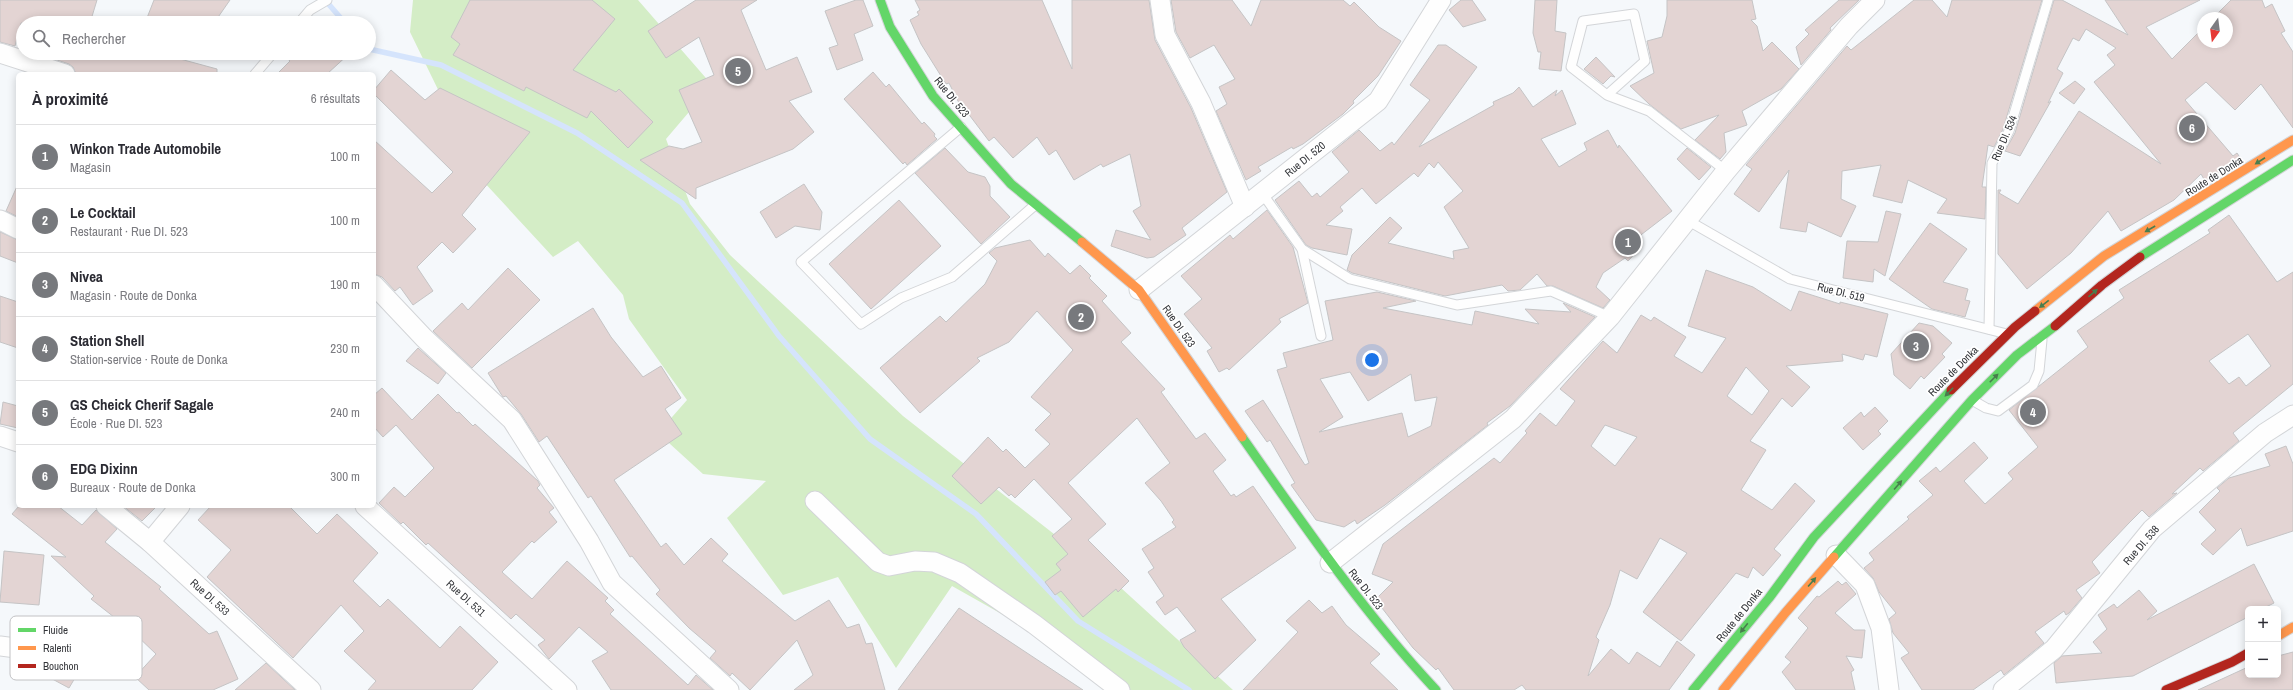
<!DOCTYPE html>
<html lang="fr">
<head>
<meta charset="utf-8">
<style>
	body { margin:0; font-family:"Archivo Narrow",sans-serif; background:#f7f7f7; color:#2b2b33 }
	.controls { position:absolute; right:12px; bottom:12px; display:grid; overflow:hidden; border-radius:6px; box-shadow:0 2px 10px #0003 }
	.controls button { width:36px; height:36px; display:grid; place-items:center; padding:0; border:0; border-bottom:1px solid #e1e1e2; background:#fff; color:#2b2b33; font:20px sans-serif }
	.compass { position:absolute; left:2197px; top:12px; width:36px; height:36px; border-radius:50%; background:#fff; box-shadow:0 2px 10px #0003; rotate:194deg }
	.you { position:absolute; left:1372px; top:360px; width:14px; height:14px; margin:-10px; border:3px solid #fff; border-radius:50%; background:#1a73e8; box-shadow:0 0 0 6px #1a73e833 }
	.badge { display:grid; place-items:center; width:26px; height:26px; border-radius:50%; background:#77797d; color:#fff; font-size:13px; font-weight:700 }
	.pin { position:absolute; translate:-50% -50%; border:2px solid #fff; box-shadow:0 1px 4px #0006 }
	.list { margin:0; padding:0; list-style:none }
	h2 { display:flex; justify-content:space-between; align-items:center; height:52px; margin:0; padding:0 16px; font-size:17px }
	h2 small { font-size:13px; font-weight:400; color:#7c7c81 }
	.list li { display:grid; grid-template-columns:26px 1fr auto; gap:12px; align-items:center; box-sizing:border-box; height:64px; padding:0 16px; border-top:1px solid #e1e1e2 }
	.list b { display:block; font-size:15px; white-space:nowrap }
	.list p { margin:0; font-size:13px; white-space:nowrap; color:#7c7c81 }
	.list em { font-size:13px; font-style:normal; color:#7c7c81 }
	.icon { flex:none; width:22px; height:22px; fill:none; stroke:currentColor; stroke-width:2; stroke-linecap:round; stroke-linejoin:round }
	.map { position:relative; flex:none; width:2293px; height:690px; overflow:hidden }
	.search { position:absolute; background:#fff; box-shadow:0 2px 10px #0003; left:16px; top:16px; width:360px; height:44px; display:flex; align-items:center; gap:10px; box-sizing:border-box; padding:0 14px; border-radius:22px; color:#7c7c81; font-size:15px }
	.panel { position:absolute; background:#fff; box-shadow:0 2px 10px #0003; left:16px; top:72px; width:360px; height:436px; border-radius:6px }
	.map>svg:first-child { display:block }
</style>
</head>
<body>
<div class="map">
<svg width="2293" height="690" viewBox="0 0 2293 690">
	<rect width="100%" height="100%" fill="#f5f8fb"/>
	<polygon fill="#d4edc6" points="413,0 638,0 712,85 666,139 690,204 730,255 903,416 1109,577 1233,690 1122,690 1071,653 952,586 896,668 838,577 783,595 727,518 766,481 703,474 658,433 687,400 629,319 623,295 578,241 553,257 482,180 410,32"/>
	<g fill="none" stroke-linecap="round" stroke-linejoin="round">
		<g stroke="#d5e4fc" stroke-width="5.5">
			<polyline points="325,0 345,23"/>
			<polyline points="369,49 441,65 577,133 682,203 779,336 870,439 976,514 1078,621 1189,690"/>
		</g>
	</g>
	<g fill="#e3d4d3" stroke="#c5c4c5" fill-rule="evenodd">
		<polygon points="0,0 97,0 90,23 21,23 15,46 0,42"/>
		<polygon points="154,0 230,0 214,23 145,23"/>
		<polygon points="470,0 592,0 615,19 573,70 616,92 619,89 653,122 628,148 591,111 587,118 526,87 524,91 453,55 460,44 451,37"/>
		<polygon points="696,0 757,0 741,10 766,70 797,57 812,92 789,101 814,132 793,149 696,188 696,199 640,160 669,146 683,149 702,142 679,90 714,75 699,37 666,58 648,31"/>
		<polygon points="856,0 863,0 873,26 854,34 863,60 837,70 829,48 838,45 825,11"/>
		<polygon points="915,0 1042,0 1072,69 1072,0 1149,0 1155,40 1191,108 1227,192 1182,228 1186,235 1154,257 1147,258 1111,246 1116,230 1151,240 1133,211 1141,206 1130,154 1103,167 1101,164 1074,180 1056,150 1049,155 1037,137 1013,158 994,137 989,141 967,112 963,111 949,83 946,84 921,44 910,20 919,15 917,12 920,10"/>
		<polygon points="1171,0 1232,0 1251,26 1261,0 1343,0 1350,6 1354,2 1379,27 1401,41 1378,76 1353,101 1354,103 1343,114 1303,144 1293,149 1292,147 1258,167 1261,171 1246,180 1216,111 1227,104 1219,87 1235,79 1214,45 1190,58 1176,32"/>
		<polygon points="1461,0 1472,0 1486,20 1463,27 1449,10"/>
		<polygon points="1535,0 1557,0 1555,31 1566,33 1561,71 1539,69 1541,52 1538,52 1533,33"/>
		<polygon points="1667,0 1752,0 1756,19 1751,20 1757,26 1763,51 1772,42 1799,69 1781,89 1742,111 1747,125 1724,133 1726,152 1720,159 1695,140 1719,115 1681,129 1649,104 1630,86 1654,73 1647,41 1662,37 1667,16"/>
		<polygon points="1839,0 1859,0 1830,28 1831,30 1801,65 1796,47 1809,34 1805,30"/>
		<polygon points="1914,0 1932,0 1947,17 1952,0 2042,0 2003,129 1994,147 1988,145 1982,187 1986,187 1985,219 1937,213 1947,199 1908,180 1902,203 1873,196 1881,165 1842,171 1841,199 1856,206 1841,237 1808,222 1806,232 1780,228 1789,170 1759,212 1734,194 1752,169 1746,165 1847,46 1851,50"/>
		<polygon points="2054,0 2062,0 2128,35 2105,0 2200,0 2146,27 2172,59 2203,28 2203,42 2227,42 2227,18 2213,18 2231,0 2262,0 2265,8 2272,4 2285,31 2281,33 2293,52 2293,128 2261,84 2235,110 2206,82 2185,100 2233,156 2237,153 2241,159 2205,181 2201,174 2174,200 2121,231 2108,211 2071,253 2027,289 1998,254 1998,190 2001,190 1999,193 2018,204 2079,111 2161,164 2094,82 2115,65 2107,55 2116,48 2086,29 2079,41 2073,38 2057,69 2063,73 2048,103 2051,101 2020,156 2005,151 2015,133"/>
		<polygon points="1438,45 1446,45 1477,67 1419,147 1494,105 1493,102 1513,93 1519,87 1533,107 1557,90 1555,96 1562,90 1576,124 1541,139 1559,167 1587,150 1584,143 1608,130 1618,148 1619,145 1672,211 1633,241 1640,248 1628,261 1625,258 1603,273 1596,287 1610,300 1603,308 1553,286 1547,286 1537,274 1520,290 1508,291 1502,285 1445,296 1352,273 1347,270 1352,255 1390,217 1402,228 1388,243 1454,259 1453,251 1469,248 1444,207 1463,191 1438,162 1434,168 1429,163 1418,177 1414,173 1376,204 1362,188 1340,207 1343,211 1326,225 1352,229 1347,255 1312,248 1306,245 1275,200 1299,181 1312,197 1317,193 1320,197 1349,172 1332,152 1359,130 1380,151 1392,142 1394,145 1430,100 1410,85"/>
		<polygon points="36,53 158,53 217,69 217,74 76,74 73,67 69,64"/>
		<polygon points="281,53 350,53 327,74 277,74 290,61"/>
		<polygon points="1596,57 1615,77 1611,76 1603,84 1584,69"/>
		<polygon points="391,70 425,100 440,88 530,132 462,215 476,229 453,253 442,242 417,267 433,291 413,305 400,287 395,291 382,277 374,274 374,140 432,193 453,172 374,94 374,90"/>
		<polygon points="873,72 886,87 889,84 922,124 924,122 935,134 934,136 937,139 907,165 905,162 903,164 844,99"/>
		<polygon points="2075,81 2085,89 2074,104 2059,93"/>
		<polygon points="945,148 968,172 985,177 990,186 990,196 1010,217 981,244 915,173"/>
		<polygon points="1687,148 1711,167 1699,180 1677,159"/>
		<polygon points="18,184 18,217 6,211"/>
		<polygon points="804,184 822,212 820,230 795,226 776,238 760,212"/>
		<polygon points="899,200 941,246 871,309 829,264"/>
		<polygon points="1267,210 1293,247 1308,303 1279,319 1281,322 1229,370 1227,368 1219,372 1207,351 1212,348 1184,314 1202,299 1181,276 1230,235 1233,239"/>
		<polygon points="1886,211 1901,214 1885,276 1874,269 1873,282 1843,278 1847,241 1878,242"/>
		<path d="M 2229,215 L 2277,282 L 2293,272 L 2293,384 L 2233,433 L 2239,441 L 2203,471 L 2200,468 L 2172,494 L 2177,493 L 2149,517 L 2142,510 L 2129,523 L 2092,562 L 2100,573 L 2076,590 L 2082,598 L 2069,613 L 2066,615 L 2064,611 L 2035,632 L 2044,643 L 2004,675 L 2001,670 L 1973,690 L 1922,690 L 1901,658 L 1909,653 L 1893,633 L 1889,619 L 1896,613 L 1879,592 L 1873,578 L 1864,568 L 1874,560 L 1869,553 L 1909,519 L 1907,517 L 1933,495 L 1919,481 L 1936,467 L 1940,472 L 1974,442 L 1988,458 L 1964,481 L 1985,504 L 2013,479 L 2008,473 L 2038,447 L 2009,410 L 2088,347 L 2077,331 L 2124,298 L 2119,290 L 2210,233 L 2208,230 ZM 2248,334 L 2271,366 L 2246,386 L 2239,377 L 2229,384 L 2209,361 Z"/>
		<polygon points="1930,223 1967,249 1943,282 1968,289 1965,300 1970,301 1965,317 1932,309 1889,279"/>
		<polygon points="0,232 18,240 18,263 0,256"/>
		<polygon points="1030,240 1045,257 1048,253 1070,274 1080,265 1091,276 1089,278 1107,296 1102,301 1131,333 1121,342 1165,389 1161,392 1196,439 1205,433 1226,460 1213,471 1231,496 1234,494 1236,497 1253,486 1296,548 1221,599 1256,640 1215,679 1184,647 1180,640 1196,631 1177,607 1165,615 1156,602 1164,596 1148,572 1154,568 1142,549 1176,527 1172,522 1174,520 1161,501 1145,483 1170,463 1137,418 1068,483 1106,524 1088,540 1129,581 1118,592 1116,589 1083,617 1061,591 1055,595 1045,582 1061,570 1056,564 1068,554 1052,536 1072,519 1034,479 1015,498 1011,494 1009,496 999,487 981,504 952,476 988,437 1003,452 1006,449 1025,468 1050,444 1035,430 1051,414 1031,397 1073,350 1037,311 1009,342 977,358 980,361 920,413 880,368 940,316 946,322 985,284 997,261 989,253 995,248"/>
		<polygon points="508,268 540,300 472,368 433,331 462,303 468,310"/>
		<path d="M 1706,270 L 1753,287 L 1791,311 L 1799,291 L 1840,304 L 1840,302 L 1888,314 L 1877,357 L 1865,354 L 1863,360 L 1842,354 L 1843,361 L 1786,366 L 1810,387 L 1792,407 L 1782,398 L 1750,441 L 1766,450 L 1741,490 L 1772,510 L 1795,483 L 1815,501 L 1774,549 L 1781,555 L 1763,576 L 1753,567 L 1748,578 L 1736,573 L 1681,641 L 1643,612 L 1687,553 L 1660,538 L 1637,579 L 1620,570 L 1610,605 L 1596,637 L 1599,640 L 1588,676 L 1611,649 L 1629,664 L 1637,652 L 1660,667 L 1677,641 L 1695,655 L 1669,690 L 1526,690 L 1522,685 L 1514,690 L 1454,690 L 1438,668 L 1436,670 L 1413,648 L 1382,608 L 1383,607 L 1377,598 L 1393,582 L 1372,574 L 1383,544 L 1494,458 L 1500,463 L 1527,433 L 1525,431 L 1540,413 L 1556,426 L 1575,401 L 1560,389 L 1603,341 L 1617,353 L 1641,315 L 1651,321 L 1654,317 L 1686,337 L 1674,356 L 1702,373 L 1726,338 L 1688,326 ZM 1746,367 L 1769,391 L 1752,415 L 1727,396 ZM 1605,425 L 1637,437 L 1615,466 L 1591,446 Z"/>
		<path d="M 1377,292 L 1416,301 L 1383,308 L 1472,325 L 1475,311 L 1539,324 L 1525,309 L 1571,312 L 1563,303 L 1595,317 L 1510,406 L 1487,423 L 1488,425 L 1385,505 L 1357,524 L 1355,520 L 1344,527 L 1316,520 L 1291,485 L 1295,483 L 1270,440 L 1267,442 L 1245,411 L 1263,400 L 1305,465 L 1309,463 L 1277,370 L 1287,367 L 1283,353 L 1333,340 L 1325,301 ZM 1350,372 L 1368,401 L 1411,374 L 1415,401 L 1437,397 L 1431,426 L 1408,437 L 1402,413 L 1319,432 L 1343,417 L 1320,379 Z"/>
		<polygon points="0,296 18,302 18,348 0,342"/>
		<polygon points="593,308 611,337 643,377 661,366 681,398 665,409 682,434 614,480 661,547 666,543 684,565 711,538 728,554 722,561 795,621 829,600 847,628 859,624 866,644 872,643 885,690 794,690 813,675 797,640 750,690 732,673 730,676 710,658 716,651 689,628 656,594 660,590 632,556 630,557 591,496 588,498 547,436 539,442 521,414 506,396 503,397 501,394 488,373"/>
		<polygon points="1919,323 1933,326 1952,343 1942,354 1945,357 1924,379 1921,376 1910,389 1894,375 1891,354"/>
		<polygon points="418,348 446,373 438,384 406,361"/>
		<polygon points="382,388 412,420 438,394 457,413 459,412 473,426 475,424 538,481 540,485 537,488 554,508 549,512 557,522 534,543 532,541 502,572 532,599 567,561 608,598 605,601 614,610 610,614 688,685 696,675 713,690 611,690 592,661 608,652 579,627 549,659 538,645 545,640 516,614 511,619 428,543 426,545 403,522 401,524 379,503 394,487 405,497 434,468 396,425 383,437 374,427 374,395"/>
		<polygon points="3,402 18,406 18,428 0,424"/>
		<polygon points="1875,407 1888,421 1878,431 1881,434 1863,450 1843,428 1861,412 1864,417"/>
		<polygon points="2286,446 2293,464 2293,531 2247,546 2241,528 2213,555 2201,544 2216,530 2199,512 2220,491 2217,488 2229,478 2270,466 2265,454"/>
		<polygon points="19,506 58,506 82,525 96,510 117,529 105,542 161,587 159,589 209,634 217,631 238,679 213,690 149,690 135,677 156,654 133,632 91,599 94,596 51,556 66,557 12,514"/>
		<polygon points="123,506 157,506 142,521"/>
		<polygon points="211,506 289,506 317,534 337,514 378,553 353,581 380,607 388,599 440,648 460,626 498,662 472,690 368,690 376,681 344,651 364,631 341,605 293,658 207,577 231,550 198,520"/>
		<polygon points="4,551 44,555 39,605 0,602"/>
		<polygon points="2254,564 2274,603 2262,609 2248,609 2248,617 2133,676 2056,683 2054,663 2062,656 2102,653 2093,642 2107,629 2098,615 2114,604 2117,608 2139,590 2157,611 2147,620"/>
		<polygon points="1838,581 1842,585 1846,582 1856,594 1835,613 1854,630 1865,630 1862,658 1846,656 1854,670 1851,672 1855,690 1796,690 1782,672 1791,662 1785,657 1808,628 1798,618 1817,596 1819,597"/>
		<polygon points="1309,600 1322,613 1332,606 1346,625 1380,654 1370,663 1398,690 1243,690 1298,632 1286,621"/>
		<polygon points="959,608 1083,690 898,690"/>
		<polygon points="60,646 85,661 69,688 43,674"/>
		<polygon points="2293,652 2293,690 2198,690 2248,667 2248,675 2278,675 2278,656"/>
		<polygon points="266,663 295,690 235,690"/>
	</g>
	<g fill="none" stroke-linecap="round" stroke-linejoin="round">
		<defs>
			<g id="lane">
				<polyline points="299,23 310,10 327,0"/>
				<polyline points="255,74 273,53"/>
				<polyline points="1607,95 1645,61 1634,14 1583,21 1571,67 1607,95 1649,111 1726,171"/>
				<polyline points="961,127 801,262 861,324 901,298 952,277 1035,205"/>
				<polyline points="1262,193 1302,249 1350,279 1457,305 1551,291 1610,317"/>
				<polyline points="1687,220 1790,279 2007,334"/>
				<polyline points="1302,249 1321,336"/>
				<polyline points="1989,329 1992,163 2009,131 2048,0"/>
				<polyline points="1972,400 1986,408 1998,411 2033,385 2039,371 2042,340"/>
			</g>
			<g id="street">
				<polyline points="1160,0 1165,35 1201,103 1245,207"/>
				<polyline points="0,53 65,74"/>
				<polyline points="0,220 18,229"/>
				<polyline points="374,285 424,338 512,420 589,541 612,583 729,690"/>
				<polyline points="1139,290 1378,101 1441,0"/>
				<polyline points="0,436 18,442"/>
				<polyline points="815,501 878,562 889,566 915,561 934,562 960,573 1034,624 1120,690"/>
				<polyline points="106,506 150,542 311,690"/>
				<polyline points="365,506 567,690"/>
				<polyline points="150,542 180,506"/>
				<polyline points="1836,555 1865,585 1881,628 1889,690"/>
				<polyline points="1330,563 1513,419 1610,317 1726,171 1849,26 1875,0"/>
				<polyline points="0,646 31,650"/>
				<polyline points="2003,690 2054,649 2152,529 2265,433 2293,415"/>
			</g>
			<g id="fast">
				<polyline points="880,0 890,27 933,96 1011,184 1082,242"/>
				<polyline points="2140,257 2293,160"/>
				<path d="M 1242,437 C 1303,524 1363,612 1436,690"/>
				<polyline points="1834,557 1972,400 2017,355 2055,326"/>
				<polyline points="1693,690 1769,598 1814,537 1951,390"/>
			</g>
			<g id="slow">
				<polyline points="1082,242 1139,290 1242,437"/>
				<polyline points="2035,311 2104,256 2293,140"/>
				<polyline points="2278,636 2293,627"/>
				<polyline points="1723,690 1786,612 1834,557"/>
			</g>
			<g id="jam">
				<polyline points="2055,326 2102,285 2140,257"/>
				<polyline points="1951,390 2015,327 2035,311"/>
				<polyline points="2166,690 2232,662 2248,653"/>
			</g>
		</defs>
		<use href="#lane" stroke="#d3d5d8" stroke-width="11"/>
		<use href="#street" stroke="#d3d5d8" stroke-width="21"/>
		<use href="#fast" stroke="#d3d5d8" stroke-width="11"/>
		<use href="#slow" stroke="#d3d5d8" stroke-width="11"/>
		<use href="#jam" stroke="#d3d5d8" stroke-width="11"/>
		<use href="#lane" stroke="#fefefe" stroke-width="9"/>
		<use href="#street" stroke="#fefefe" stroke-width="19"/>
		<use href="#fast" stroke="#63d668" stroke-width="9"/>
		<use href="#slow" stroke="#ff974d" stroke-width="9"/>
		<use href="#jam" stroke="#b3261e" stroke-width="9"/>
	</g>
	<defs><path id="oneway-solid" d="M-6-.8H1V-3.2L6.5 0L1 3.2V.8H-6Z"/></defs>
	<g fill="#497d4e">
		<use href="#oneway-solid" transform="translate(2260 161) rotate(147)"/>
		<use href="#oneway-solid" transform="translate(2150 229) rotate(150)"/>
		<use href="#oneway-solid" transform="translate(2093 293) rotate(-41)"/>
		<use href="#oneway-solid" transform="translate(2044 304) rotate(142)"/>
		<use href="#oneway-solid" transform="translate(1994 378) rotate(-45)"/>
		<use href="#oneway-solid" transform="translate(1949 392) rotate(134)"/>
		<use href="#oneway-solid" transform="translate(1898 485) rotate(-49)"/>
		<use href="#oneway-solid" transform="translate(1812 582) rotate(-49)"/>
		<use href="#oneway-solid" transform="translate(1744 628) rotate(129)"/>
	</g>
	<g text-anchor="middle" stroke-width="3.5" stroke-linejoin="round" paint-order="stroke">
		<g font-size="11" fill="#333539" stroke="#fff">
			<text transform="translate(952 97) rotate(51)" y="4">Rue DI. 523</text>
			<text transform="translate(2004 138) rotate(-67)" y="4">Rue DI. 534</text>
			<text transform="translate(1305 159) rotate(-39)" y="4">Rue DI. 520</text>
			<text transform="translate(2214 176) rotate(-32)" y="4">Route de Donka</text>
			<text transform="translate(1841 292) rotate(14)" y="4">Rue DI. 519</text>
			<text transform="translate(1179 326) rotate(55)" y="4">Rue DI. 523</text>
			<text transform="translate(1953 371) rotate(-45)" y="4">Route de Donka</text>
			<text transform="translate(2141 545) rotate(-49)" y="4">Rue DI. 538</text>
			<text transform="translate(1366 589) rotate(52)" y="4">Rue DI. 523</text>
			<text transform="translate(210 597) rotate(42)" y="4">Rue DI. 533</text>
			<text transform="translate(466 598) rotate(42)" y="4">Rue DI. 531</text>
			<text transform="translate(1739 615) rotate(-51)" y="4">Route de Donka</text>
		</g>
	</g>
	<rect x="10" y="616" width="132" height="64" rx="6" fill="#fff" stroke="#c2c2c4" stroke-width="1"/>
	<rect x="18" y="628" width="18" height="4" fill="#63d668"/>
	<rect x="18" y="646" width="18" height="4" fill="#ff974d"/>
	<rect x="18" y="664" width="18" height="4" fill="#b3261e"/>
	<g font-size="11" fill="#333539">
		<text x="43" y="634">Fluide</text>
		<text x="43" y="652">Ralenti</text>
		<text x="43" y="670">Bouchon</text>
	</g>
</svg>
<div class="controls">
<button>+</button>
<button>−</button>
</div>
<svg class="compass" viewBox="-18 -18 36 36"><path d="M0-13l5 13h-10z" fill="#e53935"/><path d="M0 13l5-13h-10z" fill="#7c7c81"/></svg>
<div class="you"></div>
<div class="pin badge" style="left:1628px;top:242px">1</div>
<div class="pin badge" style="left:1081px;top:317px">2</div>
<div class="pin badge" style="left:1916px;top:346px">3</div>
<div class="pin badge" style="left:2033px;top:412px">4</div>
<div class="pin badge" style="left:738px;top:71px">5</div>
<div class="pin badge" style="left:2192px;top:128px">6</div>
<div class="search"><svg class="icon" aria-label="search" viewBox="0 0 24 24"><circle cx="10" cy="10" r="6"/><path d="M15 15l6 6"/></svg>Rechercher</div>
<section class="panel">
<h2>À proximité<small>6 résultats</small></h2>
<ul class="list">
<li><span class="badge">1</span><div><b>Winkon Trade Automobile</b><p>Magasin</p></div><em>100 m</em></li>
<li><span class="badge">2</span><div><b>Le Cocktail</b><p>Restaurant · Rue DI. 523</p></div><em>100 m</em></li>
<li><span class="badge">3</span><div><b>Nivea</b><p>Magasin · Route de Donka</p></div><em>190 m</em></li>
<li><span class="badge">4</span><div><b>Station Shell</b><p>Station-service · Route de Donka</p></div><em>230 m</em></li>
<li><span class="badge">5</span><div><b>GS Cheick Cherif Sagale</b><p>École · Rue DI. 523</p></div><em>240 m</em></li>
<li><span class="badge">6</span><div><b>EDG Dixinn</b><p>Bureaux · Route de Donka</p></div><em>300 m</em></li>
</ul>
</section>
</div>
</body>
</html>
